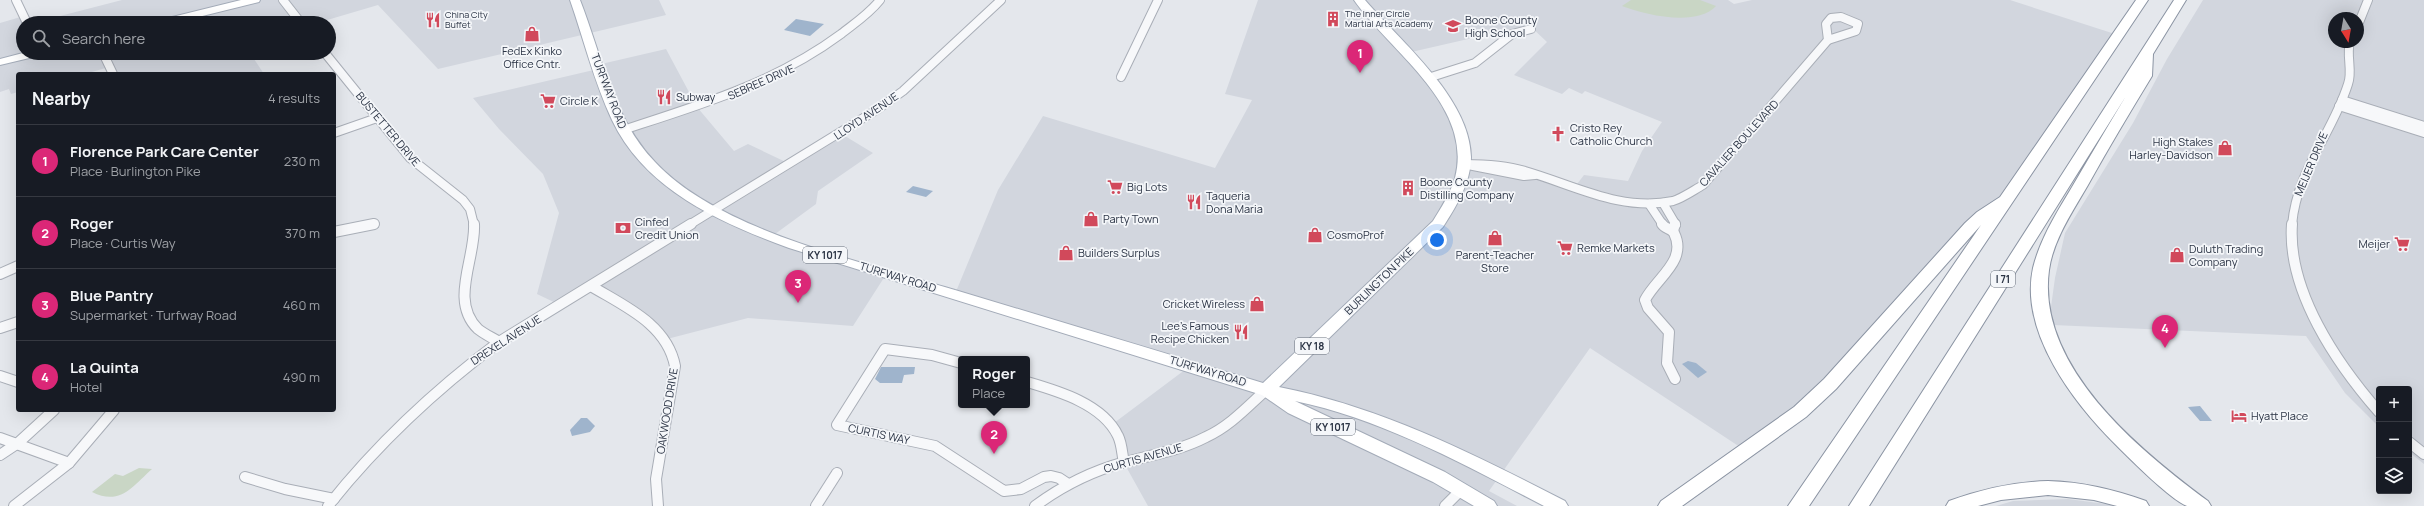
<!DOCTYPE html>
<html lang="en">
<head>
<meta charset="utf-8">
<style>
	body { margin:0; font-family:Manrope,sans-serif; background:#242831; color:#f1f3f6 }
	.controls { position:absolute; right:12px; bottom:12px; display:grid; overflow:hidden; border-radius:4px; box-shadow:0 4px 16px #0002 }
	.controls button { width:36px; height:36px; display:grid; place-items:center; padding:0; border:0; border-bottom:1px solid #363941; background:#171b24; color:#f1f3f6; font:20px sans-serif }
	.compass { position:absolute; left:2328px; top:12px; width:36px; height:36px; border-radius:50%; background:#171b24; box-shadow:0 4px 16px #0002; rotate:169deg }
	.you { position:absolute; left:1437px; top:240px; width:14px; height:14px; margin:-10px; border:3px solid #fff; border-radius:50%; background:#1a73e8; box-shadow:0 0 0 6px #1a73e833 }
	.badge { display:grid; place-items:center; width:26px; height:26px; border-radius:50%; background:#db2777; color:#fff; font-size:13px; font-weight:700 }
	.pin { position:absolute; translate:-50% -33px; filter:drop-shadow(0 1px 2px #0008) }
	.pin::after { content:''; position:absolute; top:21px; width:14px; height:12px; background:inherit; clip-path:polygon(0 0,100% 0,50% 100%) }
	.popup { position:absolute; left:958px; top:356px; width:72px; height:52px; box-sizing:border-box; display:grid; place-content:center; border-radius:4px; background:#171b24; filter:drop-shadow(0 1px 3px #0005); font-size:13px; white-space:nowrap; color:#9ea1a6 }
	.popup b { font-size:15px; color:#f1f3f6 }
	.popup::after { content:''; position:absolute; left:50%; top:100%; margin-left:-8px; border:8px solid transparent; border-top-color:#171b24 }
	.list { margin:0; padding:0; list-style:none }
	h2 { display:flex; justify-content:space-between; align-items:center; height:52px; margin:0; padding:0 16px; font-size:17px }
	h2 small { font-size:13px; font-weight:400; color:#9ea1a6 }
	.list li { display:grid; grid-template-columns:26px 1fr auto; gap:12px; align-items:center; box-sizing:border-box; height:72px; padding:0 16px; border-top:1px solid #363941 }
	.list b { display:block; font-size:15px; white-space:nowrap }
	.list p { margin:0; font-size:13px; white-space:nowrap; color:#9ea1a6 }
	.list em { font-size:13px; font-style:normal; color:#9ea1a6 }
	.icon { flex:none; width:22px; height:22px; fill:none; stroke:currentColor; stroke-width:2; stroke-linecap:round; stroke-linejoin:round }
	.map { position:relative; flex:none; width:2424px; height:506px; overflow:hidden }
	.search { position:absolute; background:#171b24; box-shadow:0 4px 16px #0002; left:16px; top:16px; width:320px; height:44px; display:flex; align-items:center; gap:10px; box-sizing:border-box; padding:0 14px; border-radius:22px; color:#9ea1a6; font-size:15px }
	.panel { position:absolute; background:#171b24; box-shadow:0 4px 16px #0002; left:16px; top:72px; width:320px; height:340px; border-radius:4px }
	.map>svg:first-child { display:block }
</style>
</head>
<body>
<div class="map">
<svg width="2424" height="506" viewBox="0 0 2424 506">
	<rect width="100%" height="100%" fill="#e4e7ec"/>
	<g fill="#d2d6de" fill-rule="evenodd">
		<polygon points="122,0 659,0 666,15 438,69 378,5 317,23 301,23 297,18 280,23 33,23"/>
		<path d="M 1258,0 L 1728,0 L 1734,4 L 1752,0 L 2010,0 L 2118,35 L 2010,197 L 1982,215 L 1830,384 L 1746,451 L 1590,348 L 1489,491 L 1517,506 L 1148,506 L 1124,463 L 1110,426 L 1190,366 L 955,294 L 998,190 L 1043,116 L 1215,168 L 1252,100 L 1225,94 ZM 1529,25 L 1547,42 L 1514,75 L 1562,94 L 1569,88 L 1582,94 L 1585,91 L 1662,122 L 1642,151 L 1628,181 L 1584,175 L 1574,188 L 1535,175 L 1465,164 L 1464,157 L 1437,87 L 1407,53 Z"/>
		<path d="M 2203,0 L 2424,0 L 2424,464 L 2409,452 L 2409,389 L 2379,389 L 2379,427 L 2345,393 L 2306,336 L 2053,325 L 2050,314 L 2055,278 L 2065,233 L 2133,123 L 2167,59 ZM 2334,18 L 2358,18 L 2358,42 L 2334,42 Z"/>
		<polygon points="24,16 23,53 250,53 264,74 113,74 109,67 85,74 18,74 18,92 11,94 9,89 0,92 0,23"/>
		<polygon points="666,49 697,107 734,151 748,144 790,164 840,133 873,153 818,191 816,204 771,237 887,273 853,326 748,318 667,339 591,286 560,305 537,294 559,213 543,174 499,129 473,98 598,69 597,65"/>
		<polygon points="2068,499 2121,506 1996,506 2013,501"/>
	</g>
	<g fill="#c9d6c5">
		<path d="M 1631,0 L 1700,0 L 1716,6 C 1697,27 1645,15 1622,6 Z"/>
		<path d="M 139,468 L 152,469 C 132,487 120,506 92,492 L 115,474 L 123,476 Z"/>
	</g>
	<g fill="#9fb4cc">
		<polygon points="796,19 824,24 810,36 784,30"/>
		<polygon points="913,186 933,191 926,197 906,192"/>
		<polygon points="1688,361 1696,363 1707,372 1698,378 1682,364"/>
		<polygon points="881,367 915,367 914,374 904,375 902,383 880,383 875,379"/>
		<polygon points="2200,406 2212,421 2200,421 2188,407"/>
		<polygon points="581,418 587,418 595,426 590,432 572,436 570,430"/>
	</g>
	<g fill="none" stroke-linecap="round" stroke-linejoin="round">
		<defs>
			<g id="minor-far1">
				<polyline points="16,0 27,23"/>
				<polyline points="283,0 301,23"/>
				<polygon points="1841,17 1858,24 1856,31 1828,40 1826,24 1831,18"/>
				<polyline points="2358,25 2368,0"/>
				<polyline points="103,53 113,74"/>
				<polyline points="325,53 410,158 463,200 470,209 474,225"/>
				<polyline points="1121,77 1158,0"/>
				<polyline points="1428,78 1475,63 1512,34 1531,29"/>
				<polyline points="2342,100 2424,126"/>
				<polyline points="2339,106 2424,133"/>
				<path d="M 623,130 C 700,105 775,83 841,34 C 855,23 869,14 880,0"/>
				<polyline points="334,133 377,118"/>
				<path d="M 1465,164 C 1486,164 1505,165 1525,171 C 1574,185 1621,212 1673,201 C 1683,198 1694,190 1703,185 L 1828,40"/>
				<polyline points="1468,165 1524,176 1535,175"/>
				<polyline points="1663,203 1676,225"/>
				<polyline points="1649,204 1663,225"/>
				<polyline points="369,225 374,224"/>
				<polyline points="689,225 878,109 903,91 1001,0"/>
				<path d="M 2292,225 C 2297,169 2332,135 2348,84 C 2353,71 2346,56 2350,42"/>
			</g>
			<g id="minor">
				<path d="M 474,224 C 476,258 449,301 478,329 C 484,334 493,338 499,342"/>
				<path d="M 1662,224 C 1665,229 1671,228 1674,233 C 1688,261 1656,278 1645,300 L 1648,308 L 1669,332 L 1667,363 L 1675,379"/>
				<path d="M 2292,224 C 2287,291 2337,364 2379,412"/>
				<polyline points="1673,231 1675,224"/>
				<polyline points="334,232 374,224"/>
				<polyline points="0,274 18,266"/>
				<path d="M 591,286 C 624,306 667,324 675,366 L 656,479 L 658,506"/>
				<polyline points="0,328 18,322"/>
				<polyline points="961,363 932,355 885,349 837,425 935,446 1004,491 1021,489 1044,477 1051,476 1059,478 1068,484"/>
				<polyline points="0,376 18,382"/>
				<path d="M 1027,382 C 1058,391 1103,404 1118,436 C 1122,444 1122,454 1124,463"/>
				<polyline points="0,438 69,463"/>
				<polyline points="2409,442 2424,454"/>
				<polyline points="0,455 18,443 54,410"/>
				<polyline points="245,477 285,489 334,499"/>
				<polyline points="14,506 69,463 114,410"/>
				<path d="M 328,506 C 378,443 435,390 499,342 L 691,224"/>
				<polyline points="816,506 837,473"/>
				<path d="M 1035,506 C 1062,486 1092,471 1125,462 C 1153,455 1181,450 1206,437 C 1230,426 1247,407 1266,390"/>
				<polyline points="1445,506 1460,491"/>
			</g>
			<g id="primary">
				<polygon points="241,0 260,0 259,2 174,23 154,23 156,21"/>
				<path d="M 570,0 L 580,0 C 602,56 612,117 655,162 C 720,232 865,262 955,290 C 1058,321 1161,352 1263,383 L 1433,221 C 1441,208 1450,194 1455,178 C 1474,105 1390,52 1354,0 L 1365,0 C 1401,42 1470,98 1471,157 C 1471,182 1456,207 1443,227 L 1279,387 C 1381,407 1474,454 1565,501 L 1568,506 L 1544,506 C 1465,465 1382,419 1295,401 L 1445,472 L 1494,501 L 1497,506 L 1474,506 L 1433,482 L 1288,413 L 1262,395 L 789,248 C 721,223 645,190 612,120 C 594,82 584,40 570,0 Z"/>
				<polygon points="23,53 44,53 42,55 0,65 0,59"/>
			</g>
			<g id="motorway">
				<polygon points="2136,0 2148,0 1809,506 1788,506 1981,225 1836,389 1806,417 1682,506 1658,506 1661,501 1794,407 1824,379 1965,223 1977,212 2000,197"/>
				<path d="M 2174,0 L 2186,0 L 2153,54 L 2152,76 C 2130,112 2108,149 2088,185 C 2073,211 2053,240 2049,270 C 2036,366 2139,450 2208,501 L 2211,506 C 2204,506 2193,506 2187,506 C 2171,500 2131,460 2118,447 C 2075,405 2019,333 2033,268 C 2040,239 2057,212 2072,187 C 2090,156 2108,126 2126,96 L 1869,506 L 1849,506 Z"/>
				<path d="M 2048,481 C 2082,482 2113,489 2146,501 L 2149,506 L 2117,506 L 2094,500 L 2048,495 L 2001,500 L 1978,506 L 1946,506 L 1949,501 C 1982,489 2013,482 2048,481 Z"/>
			</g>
		</defs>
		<use href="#minor-far1" stroke="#a9aeb7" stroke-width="10"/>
		<use href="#minor" stroke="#a9aeb7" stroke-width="12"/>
		<use href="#primary" stroke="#a3abb8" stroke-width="2"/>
		<use href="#motorway" stroke="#8b94a3" stroke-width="2"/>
		<use href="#minor-far1" stroke="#f7f8fa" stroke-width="8"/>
		<use href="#minor" stroke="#f7f8fa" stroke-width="10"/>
		<use href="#primary" fill="#fff" fill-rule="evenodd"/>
		<use href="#motorway" fill="#fff" fill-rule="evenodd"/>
	</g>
	<defs>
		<symbol id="building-bare" viewBox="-9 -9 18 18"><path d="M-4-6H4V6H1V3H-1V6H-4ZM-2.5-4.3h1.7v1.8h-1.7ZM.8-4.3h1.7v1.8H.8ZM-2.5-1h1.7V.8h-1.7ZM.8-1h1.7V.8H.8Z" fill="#d1495b" stroke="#f4f6f9" stroke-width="2.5" paint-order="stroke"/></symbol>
		<symbol id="restaurant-bare" viewBox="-9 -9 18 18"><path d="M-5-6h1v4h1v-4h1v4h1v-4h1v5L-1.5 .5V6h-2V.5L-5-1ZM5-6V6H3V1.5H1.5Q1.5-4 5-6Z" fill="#d1495b" stroke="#f4f6f9" stroke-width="2.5" paint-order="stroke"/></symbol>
		<symbol id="school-bare" viewBox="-9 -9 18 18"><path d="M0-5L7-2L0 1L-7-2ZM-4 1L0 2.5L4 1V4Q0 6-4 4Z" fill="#d1495b" stroke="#f4f6f9" stroke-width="2.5" paint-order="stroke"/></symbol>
		<symbol id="shop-bare" viewBox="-9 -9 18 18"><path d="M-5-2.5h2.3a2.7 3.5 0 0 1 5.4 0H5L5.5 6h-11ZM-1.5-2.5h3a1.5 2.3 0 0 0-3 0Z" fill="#d1495b" stroke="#f4f6f9" stroke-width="2.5" paint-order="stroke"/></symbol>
		<symbol id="supermarket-bare" viewBox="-9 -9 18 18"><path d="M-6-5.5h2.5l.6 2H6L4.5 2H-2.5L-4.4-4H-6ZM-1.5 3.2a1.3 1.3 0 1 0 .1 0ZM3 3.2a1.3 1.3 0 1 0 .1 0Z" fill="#d1495b" stroke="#f4f6f9" stroke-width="2.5" paint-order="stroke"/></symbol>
		<symbol id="church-bare" viewBox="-9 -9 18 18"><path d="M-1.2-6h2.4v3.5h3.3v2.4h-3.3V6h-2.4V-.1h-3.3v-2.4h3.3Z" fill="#d1495b" stroke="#f4f6f9" stroke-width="2.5" paint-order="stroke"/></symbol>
		<symbol id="bank-bare" viewBox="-9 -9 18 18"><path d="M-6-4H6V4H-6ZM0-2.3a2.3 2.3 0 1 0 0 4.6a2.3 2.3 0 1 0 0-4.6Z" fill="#d1495b" stroke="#f4f6f9" stroke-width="2.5" paint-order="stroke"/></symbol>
		<symbol id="hotel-bare" viewBox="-9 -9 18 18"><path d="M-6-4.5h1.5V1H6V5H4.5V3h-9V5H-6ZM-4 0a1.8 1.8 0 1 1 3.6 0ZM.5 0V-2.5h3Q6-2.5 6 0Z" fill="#d1495b" stroke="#f4f6f9" stroke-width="2.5" paint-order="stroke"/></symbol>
	</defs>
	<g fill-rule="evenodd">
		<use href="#building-bare" x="1322" y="8" width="22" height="22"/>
		<use href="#restaurant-bare" x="422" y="9" width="22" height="22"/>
		<use href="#school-bare" x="1442" y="15" width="22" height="22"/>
		<use href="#shop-bare" x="521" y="23" width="22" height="22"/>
		<use href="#restaurant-bare" x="653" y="86" width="22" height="22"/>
		<use href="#supermarket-bare" x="537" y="90" width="22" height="22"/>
		<use href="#church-bare" x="1547" y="123" width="22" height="22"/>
		<use href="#shop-bare" x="2214" y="137" width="22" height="22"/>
		<use href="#supermarket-bare" x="1104" y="176" width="22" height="22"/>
		<use href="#building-bare" x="1397" y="177" width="22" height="22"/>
		<use href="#restaurant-bare" x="1183" y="191" width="22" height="22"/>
		<use href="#shop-bare" x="1080" y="208" width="22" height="22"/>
		<use href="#bank-bare" x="612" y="217" width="22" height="22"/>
		<use href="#shop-bare" x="1304" y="224" width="22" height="22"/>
		<use href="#shop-bare" x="1484" y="227" width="22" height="22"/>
		<use href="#supermarket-bare" x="2391" y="233" width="22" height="22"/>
		<use href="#supermarket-bare" x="1554" y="237" width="22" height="22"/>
		<use href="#shop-bare" x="1055" y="242" width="22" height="22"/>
		<use href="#shop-bare" x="2166" y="244" width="22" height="22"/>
		<use href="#shop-bare" x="1246" y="293" width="22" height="22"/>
		<use href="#restaurant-bare" x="1230" y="321" width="22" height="22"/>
		<use href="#hotel-bare" x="2228" y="405" width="22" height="22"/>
	</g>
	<g text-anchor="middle" stroke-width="3.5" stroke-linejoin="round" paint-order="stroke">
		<g font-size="9" fill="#2b3445" stroke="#f4f6f9" text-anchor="start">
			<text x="1345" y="17">The Inner Circle<tspan x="1345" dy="10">Martial Arts Academy</tspan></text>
			<text x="445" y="18">China City<tspan x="445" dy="10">Buffet</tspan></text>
		</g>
		<g fill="#f4f6f9" stroke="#676e7b" stroke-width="1">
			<rect x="803" y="247" width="44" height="16" rx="3"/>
			<rect x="1991" y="271" width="24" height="16" rx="3"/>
			<rect x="1295" y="338" width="34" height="16" rx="3"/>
			<rect x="1311" y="419" width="44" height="16" rx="3"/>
		</g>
		<g font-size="10" font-weight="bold" fill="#2b3445">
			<text x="825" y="259">KY 1017</text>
			<text x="2003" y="283">I 71</text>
			<text x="1312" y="350">KY 18</text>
			<text x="1333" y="431">KY 1017</text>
		</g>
		<g font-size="11" fill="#2b3445" stroke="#f4f6f9" text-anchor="start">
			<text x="1465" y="24">Boone County<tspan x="1465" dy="13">High School</tspan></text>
			<text x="532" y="55" text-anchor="middle">FedEx Kinko<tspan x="532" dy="13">Office Cntr.</tspan></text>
			<text x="676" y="101">Subway</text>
			<text x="560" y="105">Circle K</text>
			<text x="1570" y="132">Cristo Rey<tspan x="1570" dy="13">Catholic Church</tspan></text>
			<text x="2213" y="146" text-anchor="end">High Stakes<tspan x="2213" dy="13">Harley-Davidson</tspan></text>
			<text x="1420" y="186">Boone County<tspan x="1420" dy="13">Distilling Company</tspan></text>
			<text x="1127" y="191">Big Lots</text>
			<text x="1206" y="200">Taqueria<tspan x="1206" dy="13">Dona Maria</tspan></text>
			<text x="1103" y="223">Party Town</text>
			<text x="635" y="226">Cinfed<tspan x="635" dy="13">Credit Union</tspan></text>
			<text x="1327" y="239">CosmoProf</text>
			<text x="2390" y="248" text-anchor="end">Meijer</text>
			<text x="1577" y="252">Remke Markets</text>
			<text x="2189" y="253">Duluth Trading<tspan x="2189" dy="13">Company</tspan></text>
			<text x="1078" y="257">Builders Surplus</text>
			<text x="1495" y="259" text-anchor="middle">Parent-Teacher<tspan x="1495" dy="13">Store</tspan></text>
			<text x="1245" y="308" text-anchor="end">Cricket Wireless</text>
			<text x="1229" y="330" text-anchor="end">Lee's Famous<tspan x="1229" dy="13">Recipe Chicken</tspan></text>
			<text x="2251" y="420">Hyatt Place</text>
		</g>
		<g font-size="11" fill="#2b3445" stroke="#f4f6f9">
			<text transform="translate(761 82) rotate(-24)" y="4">SEBREE DRIVE</text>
			<text transform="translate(609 91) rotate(69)" y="4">TURFWAY ROAD</text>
			<text transform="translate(866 116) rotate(-34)" y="4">LLOYD AVENUE</text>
			<text transform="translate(388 129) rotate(50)" y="4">BUSTETTER DRIVE</text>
			<text transform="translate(1739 143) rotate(-48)" y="4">CAVALIER BOULEVARD</text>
			<text transform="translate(2311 164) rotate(-67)" y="4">MEIJER DRIVE</text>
			<text transform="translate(898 277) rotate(17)" y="4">TURFWAY ROAD</text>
			<text transform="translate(1379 281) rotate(-44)" y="4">BURLINGTON PIKE</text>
			<text transform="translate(506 340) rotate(-33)" y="4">DREXEL AVENUE</text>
			<text transform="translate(1208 371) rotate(17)" y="4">TURFWAY ROAD</text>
			<text transform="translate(667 411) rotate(-81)" y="4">OAKWOOD DRIVE</text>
			<text transform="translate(879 434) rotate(12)" y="4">CURTIS WAY</text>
			<text transform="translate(1143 458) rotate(-16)" y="4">CURTIS AVENUE</text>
		</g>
	</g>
</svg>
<div class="controls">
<button>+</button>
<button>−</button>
<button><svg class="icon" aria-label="layers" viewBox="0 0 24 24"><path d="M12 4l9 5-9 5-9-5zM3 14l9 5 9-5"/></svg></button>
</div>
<svg class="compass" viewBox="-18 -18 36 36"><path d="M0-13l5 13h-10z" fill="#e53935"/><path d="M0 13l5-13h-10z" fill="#9ea1a6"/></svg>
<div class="you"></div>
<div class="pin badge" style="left:1360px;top:73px">1</div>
<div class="pin badge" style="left:994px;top:454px">2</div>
<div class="popup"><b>Roger</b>Place</div>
<div class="pin badge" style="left:798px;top:303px">3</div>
<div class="pin badge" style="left:2165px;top:348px">4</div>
<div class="search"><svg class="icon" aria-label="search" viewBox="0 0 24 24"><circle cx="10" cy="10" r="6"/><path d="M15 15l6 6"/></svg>Search here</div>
<section class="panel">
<h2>Nearby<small>4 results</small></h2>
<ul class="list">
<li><span class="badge">1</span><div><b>Florence Park Care Center</b><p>Place · Burlington Pike</p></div><em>230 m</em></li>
<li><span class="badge">2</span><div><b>Roger</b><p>Place · Curtis Way</p></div><em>370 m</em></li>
<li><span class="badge">3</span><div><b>Blue Pantry</b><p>Supermarket · Turfway Road</p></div><em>460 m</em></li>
<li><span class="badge">4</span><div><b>La Quinta</b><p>Hotel</p></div><em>490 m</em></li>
</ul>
</section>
</div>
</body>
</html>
